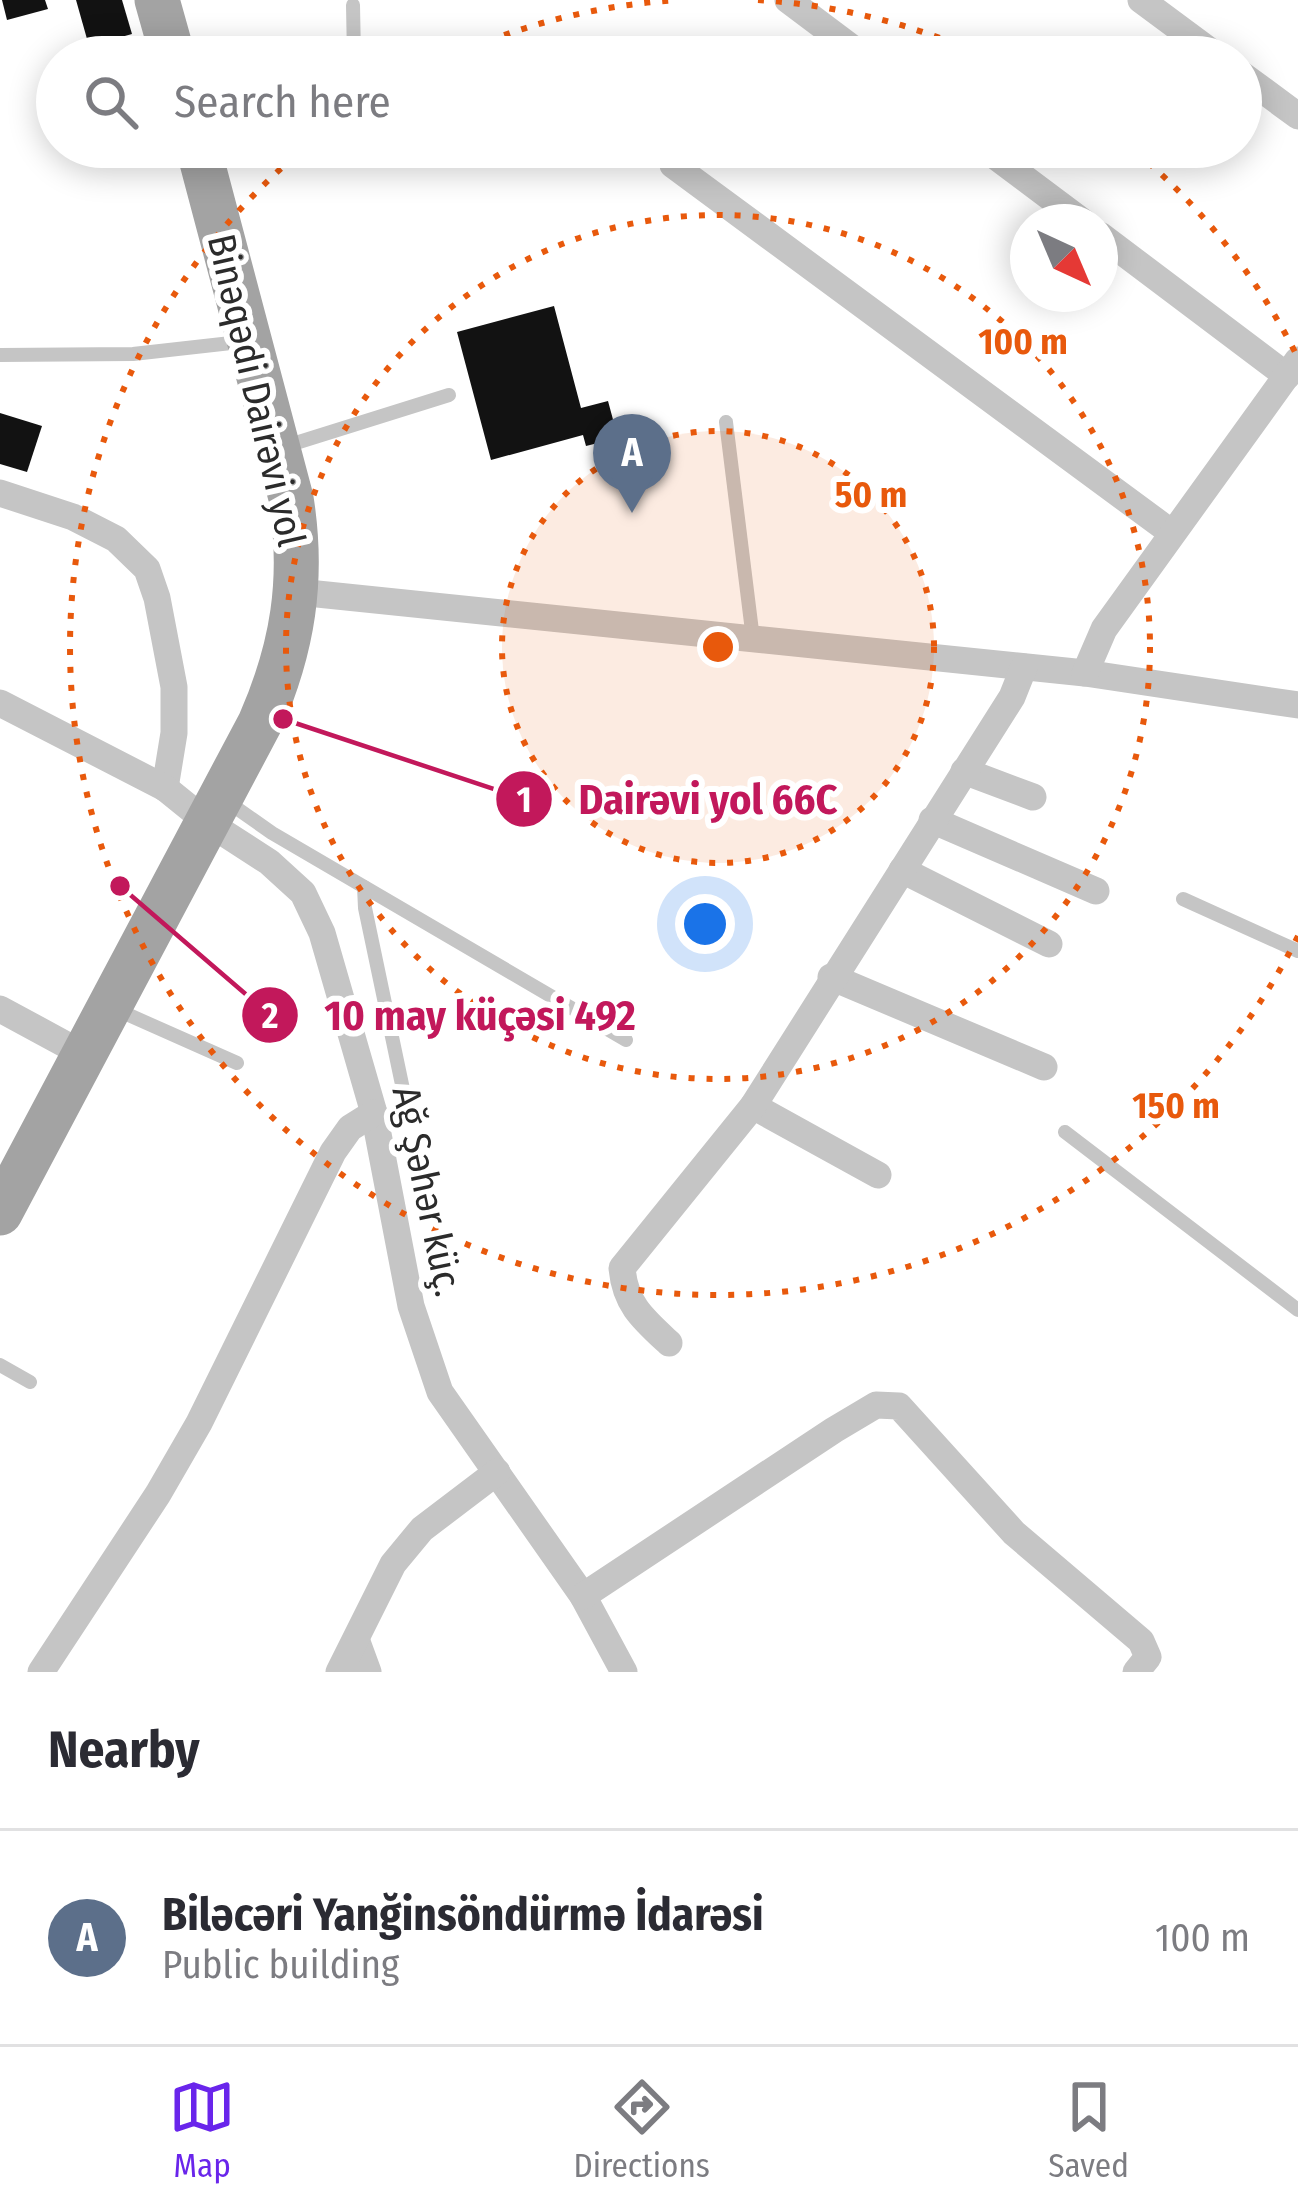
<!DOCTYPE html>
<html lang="en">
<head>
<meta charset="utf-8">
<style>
	body { margin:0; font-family:"Fira Sans Condensed",sans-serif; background:#f7f7f7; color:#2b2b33 }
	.compass { position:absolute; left:1010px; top:204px; width:108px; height:108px; border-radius:50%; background:#fff; box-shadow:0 6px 30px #0003; rotate:136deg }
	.you { position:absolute; left:705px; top:924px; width:42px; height:42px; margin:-30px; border:9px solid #fff; border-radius:50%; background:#1a73e8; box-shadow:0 0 0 18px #1a73e833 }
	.badge { display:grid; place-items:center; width:78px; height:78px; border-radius:50%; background:#6925eb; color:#fff; font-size:39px; font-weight:700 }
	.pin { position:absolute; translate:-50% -99px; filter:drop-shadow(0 3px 6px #0008) }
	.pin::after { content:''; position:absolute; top:63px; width:42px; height:36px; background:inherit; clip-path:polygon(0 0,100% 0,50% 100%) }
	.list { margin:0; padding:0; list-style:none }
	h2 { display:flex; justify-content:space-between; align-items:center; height:156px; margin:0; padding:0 48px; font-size:51px }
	h2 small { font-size:39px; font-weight:400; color:#7c7c81 }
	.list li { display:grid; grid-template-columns:78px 1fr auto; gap:36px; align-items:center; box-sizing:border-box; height:216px; padding:0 48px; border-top:3px solid #e1e1e2 }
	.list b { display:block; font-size:45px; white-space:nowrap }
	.list p { margin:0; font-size:39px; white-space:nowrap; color:#7c7c81 }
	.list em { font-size:39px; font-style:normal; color:#7c7c81 }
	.icon { flex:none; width:66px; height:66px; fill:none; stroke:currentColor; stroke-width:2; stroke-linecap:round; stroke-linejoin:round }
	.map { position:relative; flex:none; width:1298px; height:1672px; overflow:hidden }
	.search { position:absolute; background:#fff; box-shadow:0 6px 30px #0003; left:36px; right:36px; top:36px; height:132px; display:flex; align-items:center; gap:30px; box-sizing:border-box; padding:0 42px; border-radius:66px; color:#7c7c81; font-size:45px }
	.sheet { height:372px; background:#fff }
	nav { display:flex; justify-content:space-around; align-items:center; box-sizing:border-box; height:168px; border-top:3px solid #e1e1e2; background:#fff; font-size:33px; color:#7c7c81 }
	nav a { display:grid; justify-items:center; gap:6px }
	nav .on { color:#6925eb }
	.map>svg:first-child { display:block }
</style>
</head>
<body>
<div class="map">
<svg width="1298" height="1672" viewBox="0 0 1298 1672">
	<rect width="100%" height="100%" fill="#fff"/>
	<g fill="#121212">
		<polygon points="2,0 45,0 48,9 7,20"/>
		<polygon points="76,0 122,0 132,34 89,46"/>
		<polygon points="554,306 581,408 608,401 618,438 586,446 583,435 491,460 457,332"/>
		<polygon points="0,413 42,426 27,472 0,464"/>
	</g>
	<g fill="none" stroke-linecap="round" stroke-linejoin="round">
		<g stroke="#c5c5c5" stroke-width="14">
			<polyline points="353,5 354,57"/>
			<polyline points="0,355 133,354 240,342"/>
			<polyline points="726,422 753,639"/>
			<polyline points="283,447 449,395"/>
			<polyline points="225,800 272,833 626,1040"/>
			<polyline points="364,887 365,908 404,1094"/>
			<polyline points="1183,899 1298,951"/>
			<polyline points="113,1008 237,1063"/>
			<polyline points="1065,1132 1298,1310"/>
			<polyline points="0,1365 30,1382"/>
		</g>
		<g stroke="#c5c5c5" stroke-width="27">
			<polyline points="788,0 864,57"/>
			<polyline points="1141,0 1218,57"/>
			<polyline points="1241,74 1298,116"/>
			<polyline points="983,147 1083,222"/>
			<polyline points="673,165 1172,533"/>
			<polyline points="1100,235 1287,376"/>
			<polyline points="0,493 73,517 116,539 147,569 157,598 174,687 174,733 165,788"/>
			<polyline points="298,592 1085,673 1298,705"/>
			<polyline points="1085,673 1104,629 1298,360"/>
			<polyline points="0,703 165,788 207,822 269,862 303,893 322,933 374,1113 411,1306 440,1392 583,1596 624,1672"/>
			<polyline points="964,771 1033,797"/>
			<polyline points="932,820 1096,891"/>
			<polyline points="902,870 1049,944"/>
			<polyline points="831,977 1044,1067"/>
			<polyline points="0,1009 83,1054"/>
			<polyline points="753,1106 878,1175"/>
			<path d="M 669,1343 C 643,1319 625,1304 622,1268 L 753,1106 L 1012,697 L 1024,667"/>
			<polyline points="583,1596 834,1430 876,1405 899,1406 1014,1533 1141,1641 1148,1657 1136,1672"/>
			<polyline points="357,1642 368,1672"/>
			<polyline points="41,1672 158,1494 199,1423 333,1152 350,1128 374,1113"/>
			<polyline points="339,1672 393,1564 422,1529 497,1472"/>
		</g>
		<g stroke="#a3a3a3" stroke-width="45">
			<polyline points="157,0 173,57"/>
			<path d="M 0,1213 L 260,723 C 293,648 304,579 291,498 L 198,147"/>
		</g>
	</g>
	<circle cx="718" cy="647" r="216" fill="#e8590c" fill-opacity=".12"/>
	<g fill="none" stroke="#e8590c" stroke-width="6" stroke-dasharray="6 12">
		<circle cx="718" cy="647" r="216"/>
		<circle cx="718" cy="647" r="432"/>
		<path d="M1298 936A648 648 0 1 1 301 151M454 55A648 648 0 0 1 678 0M758 0A648 648 0 0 1 982 55M1135 151A648 648 0 0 1 1298 358"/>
	</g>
	<g text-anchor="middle" stroke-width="12" stroke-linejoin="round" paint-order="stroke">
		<g font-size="39" fill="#2b2b2b" stroke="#fff">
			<text transform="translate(257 390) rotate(77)" y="14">Binəqədi Dairəvi yol</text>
			<text transform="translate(428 1191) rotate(78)" y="14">Ağ Şəhər küç.</text>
		</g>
	</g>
	<circle cx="718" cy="647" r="18" fill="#e8590c" stroke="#fff" stroke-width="6"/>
	<g font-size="36" text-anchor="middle" font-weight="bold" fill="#e8590c" stroke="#fff" stroke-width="12" stroke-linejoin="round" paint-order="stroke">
		<text x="1023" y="354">100 m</text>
		<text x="871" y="507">50 m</text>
		<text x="1176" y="1118">150 m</text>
	</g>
	<path fill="none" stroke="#c2185b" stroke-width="4.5" d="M283 719L524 799M120 886L270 1015"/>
	<g fill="#c2185b" stroke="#fff" stroke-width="4.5">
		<circle cx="283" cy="719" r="12"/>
		<circle cx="120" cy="886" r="12"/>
		<circle cx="524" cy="799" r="30"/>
		<circle cx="270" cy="1015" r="30"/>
	</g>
	<g font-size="36" text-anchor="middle" font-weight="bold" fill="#fff">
		<text x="524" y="812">1</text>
		<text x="270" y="1028">2</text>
	</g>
	<g font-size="42" text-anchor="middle" font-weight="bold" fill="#c2185b" stroke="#fff" stroke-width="12" stroke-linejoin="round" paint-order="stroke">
		<text x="708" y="814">Dairəvi yol 66C</text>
		<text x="480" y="1030">10 may küçəsi 492</text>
	</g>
</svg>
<svg class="compass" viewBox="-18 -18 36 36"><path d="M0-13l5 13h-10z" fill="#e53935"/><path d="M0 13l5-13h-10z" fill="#7c7c81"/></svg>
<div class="you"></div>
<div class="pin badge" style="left:632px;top:513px;background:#5c6f8a">A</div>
<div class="search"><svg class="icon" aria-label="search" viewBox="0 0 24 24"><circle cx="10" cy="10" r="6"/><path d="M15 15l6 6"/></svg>Search here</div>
</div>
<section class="sheet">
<h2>Nearby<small></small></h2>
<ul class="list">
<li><span class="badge" style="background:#5c6f8a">A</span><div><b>Biləcəri Yanğinsöndürmə İdarəsi</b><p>Public building</p></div><em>100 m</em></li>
</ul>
</section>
<nav>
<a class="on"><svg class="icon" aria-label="map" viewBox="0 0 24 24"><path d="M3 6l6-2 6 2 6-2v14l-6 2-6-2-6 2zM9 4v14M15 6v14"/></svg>Map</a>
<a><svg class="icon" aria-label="directions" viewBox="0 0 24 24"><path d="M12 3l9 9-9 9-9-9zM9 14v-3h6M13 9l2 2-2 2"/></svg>Directions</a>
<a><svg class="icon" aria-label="saved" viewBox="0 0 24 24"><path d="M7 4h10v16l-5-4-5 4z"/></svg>Saved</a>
</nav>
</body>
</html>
